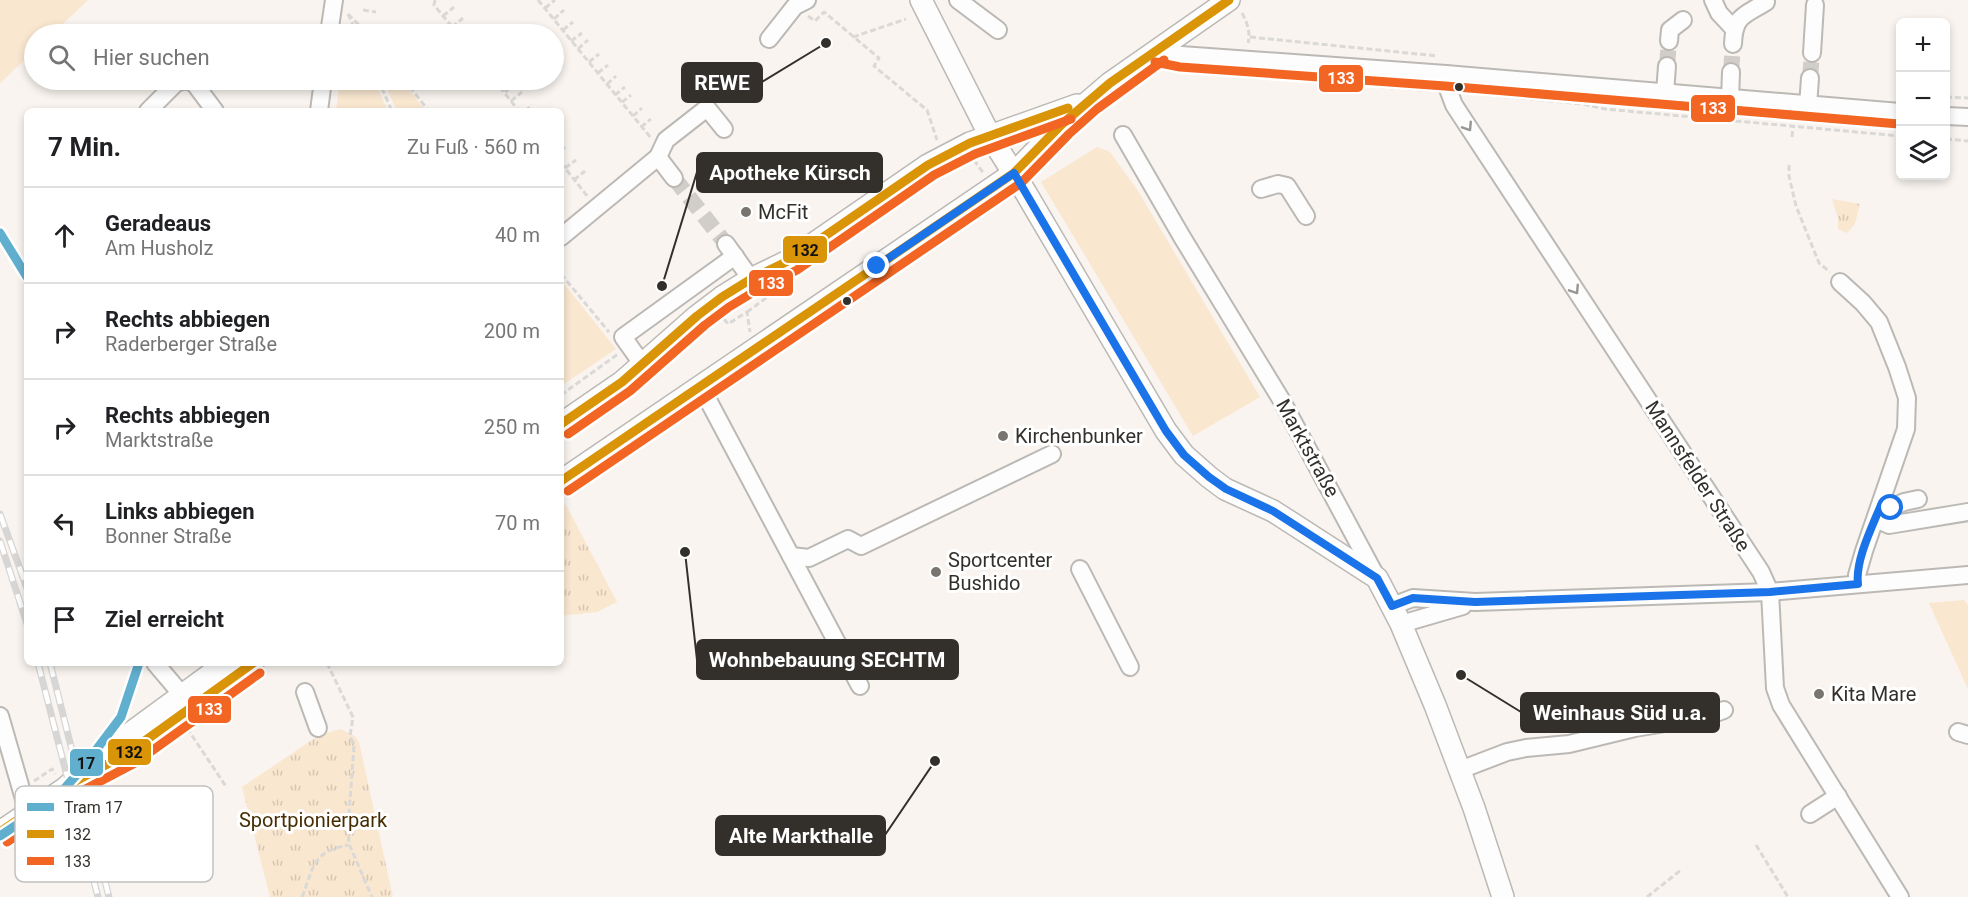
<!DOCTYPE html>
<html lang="de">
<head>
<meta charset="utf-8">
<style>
	body { margin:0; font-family:Roboto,sans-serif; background:#f6f6f6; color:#202124 }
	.controls { position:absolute; right:18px; top:18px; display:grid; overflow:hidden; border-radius:9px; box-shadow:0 3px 9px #0003 }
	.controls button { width:54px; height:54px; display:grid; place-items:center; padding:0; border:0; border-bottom:2px solid #e0e0e0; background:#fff; color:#202124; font:30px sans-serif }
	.stop { position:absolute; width:18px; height:18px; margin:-14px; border:4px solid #1a73e8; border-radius:50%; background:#fff }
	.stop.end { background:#1a73e8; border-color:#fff; box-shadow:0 2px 6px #0008 }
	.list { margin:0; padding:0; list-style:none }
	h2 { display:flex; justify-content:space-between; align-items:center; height:78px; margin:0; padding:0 24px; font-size:26px }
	h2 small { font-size:20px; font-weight:400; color:#757577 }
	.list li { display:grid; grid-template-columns:39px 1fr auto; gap:18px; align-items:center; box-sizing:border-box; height:96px; padding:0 24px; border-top:2px solid #e0e0e0 }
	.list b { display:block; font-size:22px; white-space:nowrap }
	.list p { margin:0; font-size:20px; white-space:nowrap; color:#757577 }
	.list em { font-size:20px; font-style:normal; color:#757577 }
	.icon { flex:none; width:33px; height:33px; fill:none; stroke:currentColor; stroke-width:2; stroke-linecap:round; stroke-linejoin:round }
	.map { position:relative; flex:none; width:1968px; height:897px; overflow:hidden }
	.search { position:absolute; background:#fff; box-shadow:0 3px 9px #0003; left:24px; top:24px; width:540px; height:66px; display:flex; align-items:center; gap:15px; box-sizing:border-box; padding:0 21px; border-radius:33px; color:#757577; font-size:22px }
	.panel { position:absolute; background:#fff; box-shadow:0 3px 9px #0003; left:24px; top:108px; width:540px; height:558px; border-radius:9px }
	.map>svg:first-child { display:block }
</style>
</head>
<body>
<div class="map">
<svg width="1968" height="897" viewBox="0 0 1968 897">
	<defs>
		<pattern id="park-tufts" width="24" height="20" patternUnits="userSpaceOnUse" patternTransform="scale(1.5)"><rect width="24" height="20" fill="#f9e7d0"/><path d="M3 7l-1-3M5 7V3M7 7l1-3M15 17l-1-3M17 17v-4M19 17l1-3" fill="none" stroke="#d6c6b3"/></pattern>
	</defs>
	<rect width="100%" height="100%" fill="#f9f4ef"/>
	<g fill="#f9e7d0">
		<polygon points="0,0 88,0 52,34 34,34 34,51 0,83"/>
		<polygon points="340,80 374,80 388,111 336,111"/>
		<polygon points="383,80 401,80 426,111 397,111"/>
		<polygon points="1097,147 1110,152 1138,191 1260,397 1193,436 1041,182"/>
		<polygon points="561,280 616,349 561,386"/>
		<polygon points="1964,600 1968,605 1968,689 1929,603"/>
	</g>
	<g fill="url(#park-tufts)">
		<polygon points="1832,199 1860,204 1855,224 1847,233 1838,229 1838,218"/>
		<polygon points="566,505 617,602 597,612 561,616 561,508"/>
		<polygon points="340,729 355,736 359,742 393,897 270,897 242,787 318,736"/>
	</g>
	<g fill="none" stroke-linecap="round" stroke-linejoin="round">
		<g stroke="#d1cdc8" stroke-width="16" stroke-dasharray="16 8" stroke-linecap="butt">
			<polyline points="1667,66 1669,41"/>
			<polyline points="1731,72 1733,44"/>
			<polyline points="1810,78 1812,53"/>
			<polyline points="674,178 726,244"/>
		</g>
		<defs>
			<g id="minor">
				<polyline points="958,0 998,30"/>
				<polyline points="1713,0 1719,13 1734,29"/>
				<polyline points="329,34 334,0"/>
				<polyline points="769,39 795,6 807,0"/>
				<polyline points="1669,41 1670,30 1683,20"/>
				<path d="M 1733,44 C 1734,15 1744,16 1766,2"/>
				<polyline points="1157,50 1181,55 1446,74 1900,112"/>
				<polyline points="1812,53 1815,5"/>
				<polyline points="1446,74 1448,89 1454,105 1761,572 1770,592 1775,688 1781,705 1900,897"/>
				<polyline points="1665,93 1667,66"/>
				<polyline points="1730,99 1731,72"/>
				<polyline points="1808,106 1810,78"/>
				<polyline points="148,111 176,83 185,80 194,83 215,111"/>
				<polyline points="319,111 323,80"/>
				<polyline points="1946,116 1968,117"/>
				<polyline points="1123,135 1182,237 1282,401 1377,578"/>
				<polyline points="658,157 666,140 707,108 724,129"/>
				<polyline points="1261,189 1278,184 1287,186 1306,216"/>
				<polyline points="561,237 658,157 674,178"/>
				<polyline points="726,244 751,279"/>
				<polyline points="1840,282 1863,303 1879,322 1897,367 1907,398 1906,429 1864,551 1857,575 1858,584"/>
				<polyline points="643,365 623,337 735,256"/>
				<polyline points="700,385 860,686"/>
				<polyline points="1881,505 1891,508 1904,502 1918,499"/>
				<polyline points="1876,519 1889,525 1968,512"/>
				<polyline points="791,556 809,558 848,539 861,546 1052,454"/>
				<polyline points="1080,569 1130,667"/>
				<polyline points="1392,606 1413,598 1475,602 1770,592 1968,575"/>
				<polyline points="1401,624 1463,606"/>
				<polyline points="155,663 183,696"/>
				<polyline points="305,692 318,728"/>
				<polyline points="0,716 28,813"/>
				<polyline points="1958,732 1968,735"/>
				<polyline points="1460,770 1507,752 1526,748 1569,744 1635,728 1708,716 1724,710"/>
				<polyline points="1810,814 1838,796"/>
			</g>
			<g id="major">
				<polyline points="921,0 990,136 1026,193 1166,431 1184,455 1209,477 1225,489 1273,511 1377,578 1401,624 1435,705 1474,808 1503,897"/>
				<polyline points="561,424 622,382 697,316 722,297 751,279 790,260 928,165 970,143 1077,105"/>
				<polyline points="561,481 1014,173 1061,125 1110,83 1229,0"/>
				<polyline points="189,709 253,663"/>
				<polyline points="0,832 64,789 121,740 226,663"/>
			</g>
		</defs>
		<use href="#minor" stroke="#bcb9b5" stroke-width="20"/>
		<use href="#major" stroke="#bcb9b5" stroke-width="24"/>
		<g stroke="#dad9d7" stroke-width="3" stroke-dasharray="6 3" stroke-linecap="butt">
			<polyline points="435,0 434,5 458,34"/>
			<polyline points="538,0 651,138"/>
			<polyline points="545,8 555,0"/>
			<polyline points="363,10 376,12"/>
			<path d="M 1242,13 C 1247,22 1251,33 1248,43"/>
			<polyline points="348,14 357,34"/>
			<polyline points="348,14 368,34"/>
			<polyline points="443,16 454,7"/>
			<polyline points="808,16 815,21 824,12 879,58 874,66 927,110 937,140"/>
			<polyline points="554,19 564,10"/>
			<polyline points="452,27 463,18"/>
			<polyline points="563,30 573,22"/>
			<polyline points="465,34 472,29"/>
			<polyline points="853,37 906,19"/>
			<polyline points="1250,37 1438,56"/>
			<polyline points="571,41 582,33"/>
			<polyline points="578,49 588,40"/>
			<polyline points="589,62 599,54"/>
			<polyline points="598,73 608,65"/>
			<polyline points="378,80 392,111"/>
			<polyline points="404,80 429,111"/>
			<polyline points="494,80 519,111"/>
			<polyline points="607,84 616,76"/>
			<polyline points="1380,87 1433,91"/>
			<polyline points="505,92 515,84"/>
			<polyline points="1467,93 1583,104 1605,109 1900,136"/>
			<polyline points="615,95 625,87"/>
			<polyline points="1946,97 1968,98"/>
			<polyline points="511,101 522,92"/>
			<polyline points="622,102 631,95"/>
			<polyline points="525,111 532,105"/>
			<polyline points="633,116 642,108"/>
			<polyline points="641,127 651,119"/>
			<polyline points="1792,137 1793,127"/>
			<polyline points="1946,139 1968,141"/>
			<polyline points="561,151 565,147"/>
			<polyline points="974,160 984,174"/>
			<polyline points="561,163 588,197"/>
			<polyline points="1789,165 1789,176 1796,206 1819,263 1830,272"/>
			<polyline points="565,168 576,160"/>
			<polyline points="574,180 585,171"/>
			<polyline points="561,274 609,332"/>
			<polyline points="747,312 781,287"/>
			<polyline points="724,319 728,324 747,312 750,332"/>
			<polyline points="561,395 618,354"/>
			<polyline points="327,663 353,717 350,736 354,746 348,828 349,844 372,897"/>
			<polyline points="187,728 227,788"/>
			<polyline points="34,781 52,769 55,774"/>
			<polyline points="35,832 61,815 59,812"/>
			<polyline points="1756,845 1788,897"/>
			<path d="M 302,897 C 315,865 311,853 348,845"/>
			<polyline points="1647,897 1681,870"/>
		</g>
		<use href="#minor" stroke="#fefdfd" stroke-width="16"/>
		<use href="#major" stroke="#fefdfd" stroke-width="21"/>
		<defs>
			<g id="rail">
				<polyline points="0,514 27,588"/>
				<polyline points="0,541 27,624"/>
				<polyline points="38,663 98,897"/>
				<polyline points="50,663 109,897"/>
			</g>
		</defs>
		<use href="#rail" stroke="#d7d6d5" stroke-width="7"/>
		<use href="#rail" stroke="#fff" stroke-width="4.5" stroke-dasharray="14" stroke-linecap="butt"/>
		<defs>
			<g id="bus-1">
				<polyline points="561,424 622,382 697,316 722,297 751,279 790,260 928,165 970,143 1068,108"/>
				<polyline points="561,481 1014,173 1061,125 1110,83 1229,0"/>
				<polyline points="0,832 72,783 128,753 253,663"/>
			</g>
			<g id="bus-2">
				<polyline points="1155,62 1180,67 1445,86 1899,124"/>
				<polyline points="568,434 630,391 705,325 729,307 757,290 797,270 934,175 975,154 1071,119"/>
				<polyline points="568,491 1021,183 1069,134 1097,109 1164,60"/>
				<polyline points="7,842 78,793 135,763 260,673"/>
			</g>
		</defs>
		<use href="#bus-1" stroke="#fff" stroke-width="14"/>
		<use href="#bus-2" stroke="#fff" stroke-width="14"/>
		<use href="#bus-1" stroke="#da9407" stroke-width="9"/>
		<use href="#bus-2" stroke="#f26522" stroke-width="9"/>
		<defs>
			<g id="tram-1">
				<polyline points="0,233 27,277"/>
				<polyline points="0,836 54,800 81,770 121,717 139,663"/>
			</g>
		</defs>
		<use href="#tram-1" stroke="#fff" stroke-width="14"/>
		<use href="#tram-1" stroke="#61afce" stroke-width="9"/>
	</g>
	<defs><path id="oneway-chevron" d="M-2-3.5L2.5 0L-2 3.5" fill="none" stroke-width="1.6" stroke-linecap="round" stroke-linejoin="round" transform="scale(1.5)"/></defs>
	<g stroke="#989694">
		<use href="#oneway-chevron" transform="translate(1468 127) rotate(57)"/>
		<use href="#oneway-chevron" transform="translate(1575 290) rotate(57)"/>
	</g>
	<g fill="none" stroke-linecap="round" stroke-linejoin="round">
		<path stroke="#1a73e8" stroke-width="8" d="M 877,266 L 1014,173 L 1166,431 L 1184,455 L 1209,477 L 1226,489 L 1273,511 L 1377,578 L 1392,606 L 1413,598 L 1475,602 L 1770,592 L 1858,584 C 1855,561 1872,527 1881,505 L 1891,508"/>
	</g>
	<g fill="#33302c" stroke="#fff" stroke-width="2">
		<circle cx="1459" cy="87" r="5"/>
		<circle cx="847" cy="301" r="5"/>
	</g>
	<g fill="#787570" stroke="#fff" stroke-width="2">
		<circle cx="746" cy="212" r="6"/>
		<circle cx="1003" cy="436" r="6"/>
		<circle cx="936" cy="572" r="6"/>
		<circle cx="1819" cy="694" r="6"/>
	</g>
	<g text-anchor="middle" stroke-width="6" stroke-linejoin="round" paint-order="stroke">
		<g font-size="20" fill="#33302c" stroke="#fff" text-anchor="start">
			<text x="758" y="219">McFit</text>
			<text x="1015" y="443">Kirchenbunker</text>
			<text x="948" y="567">Sportcenter<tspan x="948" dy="23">Bushido</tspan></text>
			<text x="1831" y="701">Kita Mare</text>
		</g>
		<g font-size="20" fill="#33302c" stroke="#fff">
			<text transform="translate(1308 448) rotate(61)" y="7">Marktstraße</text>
			<text transform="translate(1698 476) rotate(57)" y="7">Mannsfelder Straße</text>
		</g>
		<g font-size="20" fill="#472e02" stroke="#fff">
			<text x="313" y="827">Sportpionierpark</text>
		</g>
	</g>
	<rect x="15" y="786" width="198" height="96" rx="9" fill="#fff" stroke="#c2c1c0" stroke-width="1.5"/>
	<rect x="27" y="803" width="27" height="8" fill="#61afce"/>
	<rect x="27" y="830" width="27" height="8" fill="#da9407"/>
	<rect x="27" y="857" width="27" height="8" fill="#f26522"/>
	<g font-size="16" fill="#33302c">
		<text x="64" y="813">Tram 17</text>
		<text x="64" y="840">132</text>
		<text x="64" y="867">133</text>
	</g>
	<path fill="none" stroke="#33302c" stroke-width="2" d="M826 43L762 82M662 286L697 172M685 552L697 660M1461 675L1521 712M935 761L885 835"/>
	<g fill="#33302c" stroke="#fff" stroke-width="2">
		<circle cx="826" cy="43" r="6"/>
		<circle cx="662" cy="286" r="6"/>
		<circle cx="685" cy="552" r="6"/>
		<circle cx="1461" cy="675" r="6"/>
		<circle cx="935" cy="761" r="6"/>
	</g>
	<g fill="#33302c" stroke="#33302c" stroke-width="2">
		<rect x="682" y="63" width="80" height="39" rx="6"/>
		<rect x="697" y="153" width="185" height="39" rx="6"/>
		<rect x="697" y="640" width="261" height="39" rx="6"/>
		<rect x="1521" y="693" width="198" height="39" rx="6"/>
		<rect x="716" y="816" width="169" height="39" rx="6"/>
	</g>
	<g font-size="21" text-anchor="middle" font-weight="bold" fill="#fff">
		<text x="722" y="90">REWE</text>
		<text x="790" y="180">Apotheke Kürsch</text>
		<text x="827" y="667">Wohnbebauung SECHTM</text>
		<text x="1620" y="720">Weinhaus Süd u.a.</text>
		<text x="801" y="843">Alte Markthalle</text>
	</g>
	<g stroke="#fff" stroke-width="2">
		<rect x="1318" y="64" width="46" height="29" rx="6" fill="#f26522"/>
		<rect x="1690" y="94" width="46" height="29" rx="6" fill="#f26522"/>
		<rect x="782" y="235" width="46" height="29" rx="6" fill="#da9407"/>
		<rect x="748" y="269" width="46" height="28" rx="6" fill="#f26522"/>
		<rect x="187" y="695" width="45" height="29" rx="6" fill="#f26522"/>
		<rect x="107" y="738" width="45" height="28" rx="6" fill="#da9407"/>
		<rect x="69" y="748" width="35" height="29" rx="6" fill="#61afce"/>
	</g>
	<g font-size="16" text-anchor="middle" font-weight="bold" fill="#fff">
		<text x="1341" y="84">133</text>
		<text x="1713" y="114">133</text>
		<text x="771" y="289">133</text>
		<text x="209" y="715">133</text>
	</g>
	<g font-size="16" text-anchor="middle" font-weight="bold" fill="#111">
		<text x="805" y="256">132</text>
		<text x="129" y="758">132</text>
		<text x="86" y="769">17</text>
	</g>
</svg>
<div class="controls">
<button>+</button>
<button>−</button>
<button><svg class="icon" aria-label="layers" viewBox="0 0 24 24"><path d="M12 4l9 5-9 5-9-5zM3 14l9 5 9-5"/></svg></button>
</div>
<div class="stop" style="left:1891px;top:508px"></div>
<div class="stop end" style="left:877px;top:266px"></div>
<div class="search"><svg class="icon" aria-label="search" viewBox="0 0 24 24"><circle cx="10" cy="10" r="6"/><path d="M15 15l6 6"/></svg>Hier suchen</div>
<section class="panel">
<h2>7 Min.<small>Zu Fuß · 560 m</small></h2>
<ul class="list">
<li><svg class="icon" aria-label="ahead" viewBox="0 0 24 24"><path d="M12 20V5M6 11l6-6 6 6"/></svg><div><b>Geradeaus</b><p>Am Husholz</p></div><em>40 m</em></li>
<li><svg class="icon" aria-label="right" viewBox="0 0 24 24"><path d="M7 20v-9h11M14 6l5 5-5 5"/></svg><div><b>Rechts abbiegen</b><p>Raderberger Straße</p></div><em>200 m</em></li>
<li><svg class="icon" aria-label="right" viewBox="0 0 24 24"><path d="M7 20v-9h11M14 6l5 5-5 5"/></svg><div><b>Rechts abbiegen</b><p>Marktstraße</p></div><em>250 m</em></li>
<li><svg class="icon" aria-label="left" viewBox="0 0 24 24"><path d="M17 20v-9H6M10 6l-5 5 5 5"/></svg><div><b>Links abbiegen</b><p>Bonner Straße</p></div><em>70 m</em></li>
<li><svg class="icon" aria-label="arrive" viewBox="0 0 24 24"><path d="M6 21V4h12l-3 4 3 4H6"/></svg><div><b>Ziel erreicht</b></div></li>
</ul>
</section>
</div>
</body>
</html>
